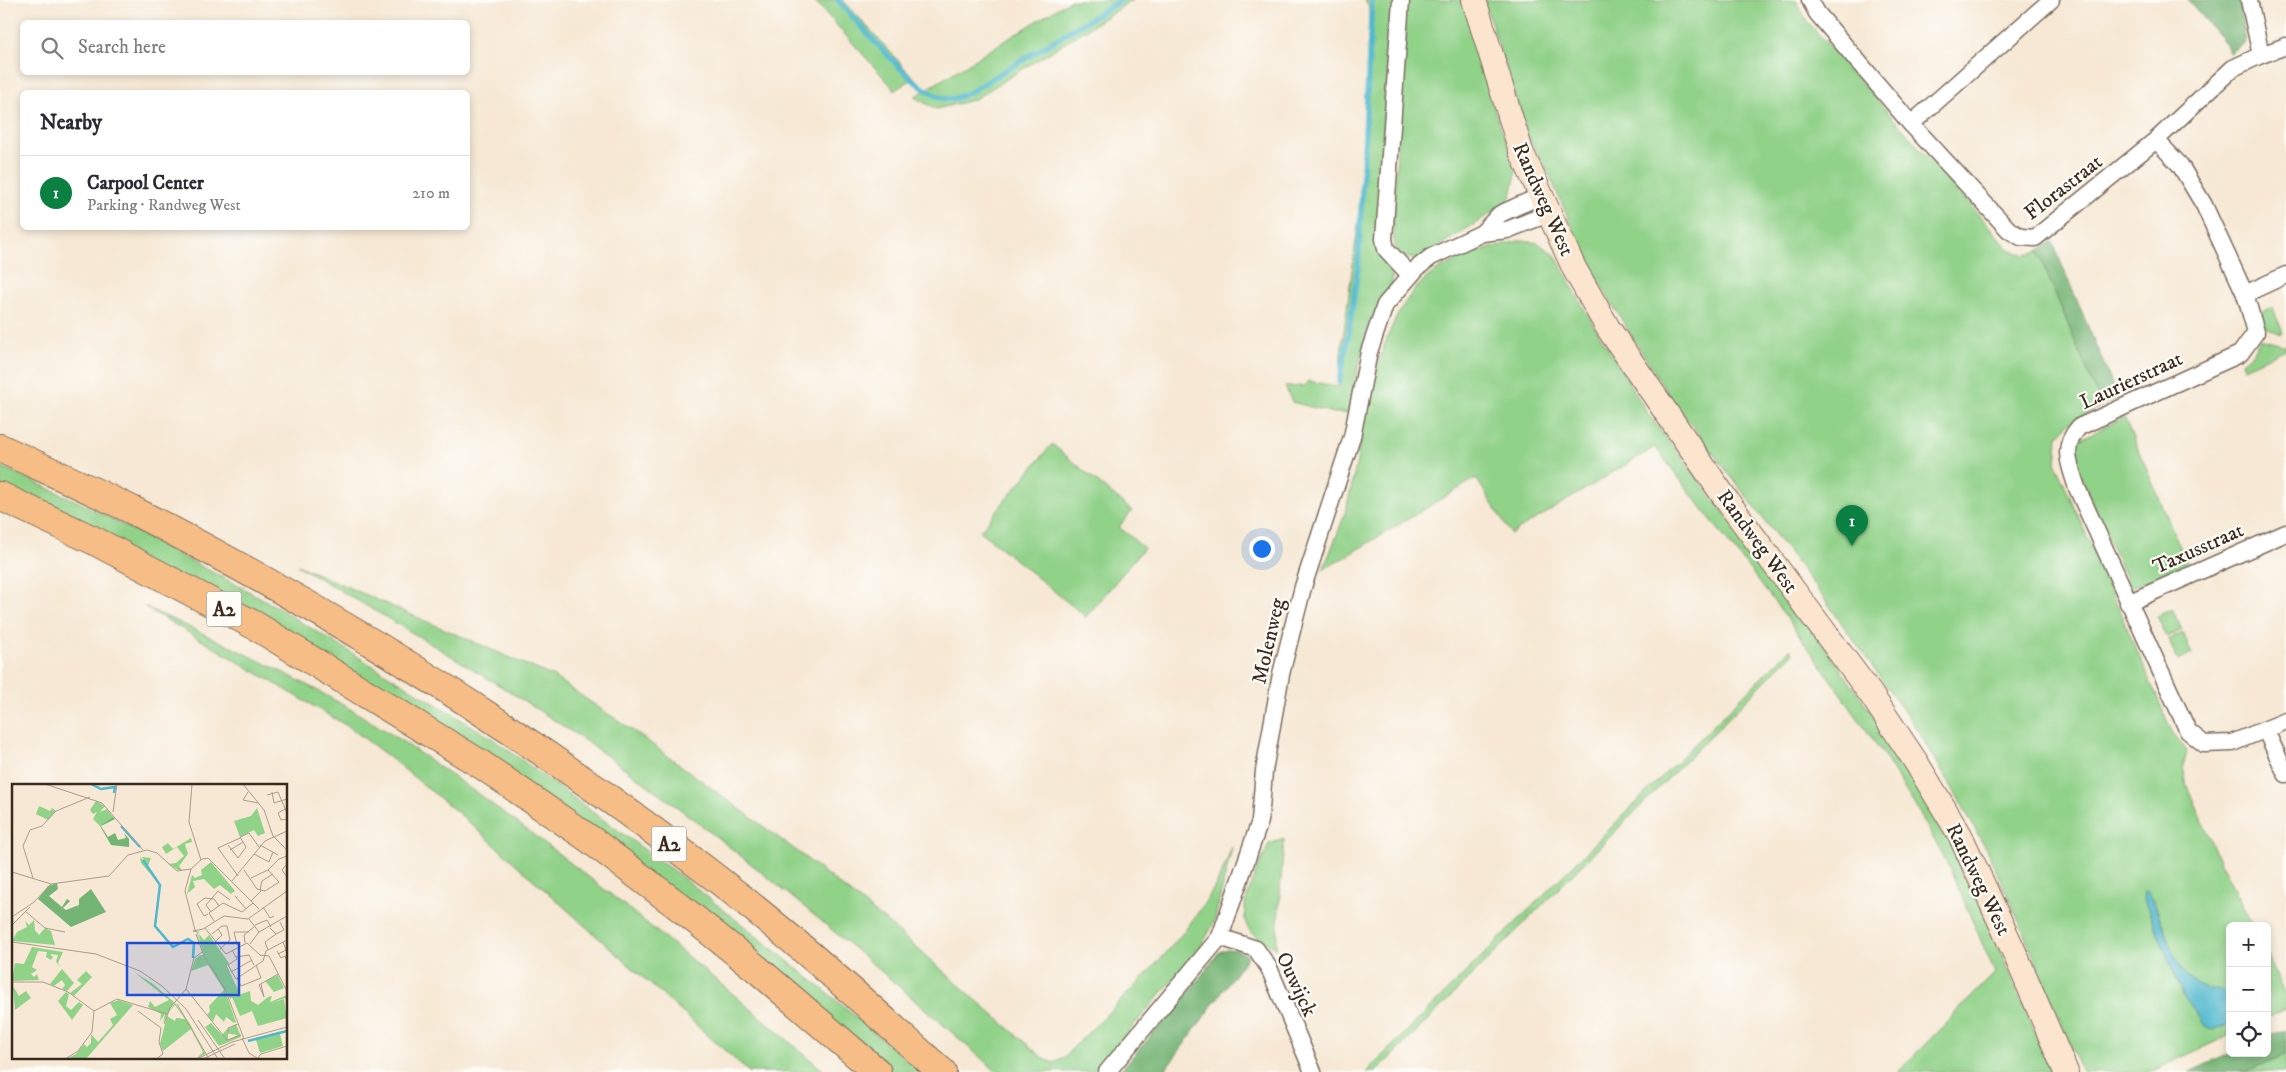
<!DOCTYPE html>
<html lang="en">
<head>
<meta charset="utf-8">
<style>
	body { margin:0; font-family:"IM FELL DW Pica",serif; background:#f2f2f3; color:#2b2b33 }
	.controls { position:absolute; right:15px; bottom:15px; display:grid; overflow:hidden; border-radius:8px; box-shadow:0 2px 8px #0003 }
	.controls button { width:45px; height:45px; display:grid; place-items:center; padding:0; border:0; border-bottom:1px solid #e1e1e2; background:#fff; color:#2b2b33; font:25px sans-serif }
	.you { position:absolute; left:1261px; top:548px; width:18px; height:18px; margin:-12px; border:4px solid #fff; border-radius:50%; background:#1a73e8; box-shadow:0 0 0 8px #1a73e833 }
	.badge { display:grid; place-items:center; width:32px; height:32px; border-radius:50%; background:#0b8043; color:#fff; font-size:16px; font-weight:700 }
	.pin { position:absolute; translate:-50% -41px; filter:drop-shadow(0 1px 2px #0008) }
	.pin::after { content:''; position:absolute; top:26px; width:18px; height:15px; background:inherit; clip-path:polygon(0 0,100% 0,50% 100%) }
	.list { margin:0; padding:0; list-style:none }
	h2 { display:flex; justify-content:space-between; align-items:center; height:65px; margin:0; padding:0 20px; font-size:21px }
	h2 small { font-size:16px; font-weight:400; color:#7c7c81 }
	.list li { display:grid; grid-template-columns:32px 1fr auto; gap:15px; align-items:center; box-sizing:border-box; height:75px; padding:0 20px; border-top:1px solid #e1e1e2 }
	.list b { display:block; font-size:19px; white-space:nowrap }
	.list p { margin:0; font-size:16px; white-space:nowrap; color:#7c7c81 }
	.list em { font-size:16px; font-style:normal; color:#7c7c81 }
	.icon { flex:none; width:28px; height:28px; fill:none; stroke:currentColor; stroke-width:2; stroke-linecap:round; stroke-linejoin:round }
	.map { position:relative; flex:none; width:2286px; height:1072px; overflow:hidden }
	.search { position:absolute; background:#fff; box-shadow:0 2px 8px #0003; left:20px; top:20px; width:450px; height:55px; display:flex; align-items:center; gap:12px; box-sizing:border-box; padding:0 18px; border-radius:8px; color:#7c7c81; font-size:19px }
	.panel { position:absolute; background:#fff; box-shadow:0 2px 8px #0003; left:20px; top:90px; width:450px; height:140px; border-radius:8px }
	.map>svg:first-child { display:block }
</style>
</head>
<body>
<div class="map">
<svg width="2286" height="1072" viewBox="0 0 2286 1072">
	<rect width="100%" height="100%" fill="#fdfcf7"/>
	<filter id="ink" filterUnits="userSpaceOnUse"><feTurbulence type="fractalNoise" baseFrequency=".02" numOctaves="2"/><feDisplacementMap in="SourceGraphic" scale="10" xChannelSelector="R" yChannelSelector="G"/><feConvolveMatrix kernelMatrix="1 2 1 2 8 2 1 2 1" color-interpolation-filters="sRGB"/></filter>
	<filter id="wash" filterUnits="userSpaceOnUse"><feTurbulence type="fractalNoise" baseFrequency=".0096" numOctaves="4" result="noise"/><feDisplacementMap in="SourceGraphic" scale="20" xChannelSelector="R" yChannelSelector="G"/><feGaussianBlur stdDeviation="1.12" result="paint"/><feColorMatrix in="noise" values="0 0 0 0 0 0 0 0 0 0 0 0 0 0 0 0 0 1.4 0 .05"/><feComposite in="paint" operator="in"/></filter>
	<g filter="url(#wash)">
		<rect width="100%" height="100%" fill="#f6e8d4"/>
		<g fill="#91d289" stroke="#667e54">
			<polygon points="814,0 843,0 914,78 895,90"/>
			<polygon points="1071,0 1133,0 973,100 936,109 914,97"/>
			<polygon points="1365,0 1394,0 1389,45 1381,230 1383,253 1392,271 1392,286 1383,296 1368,326 1348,413 1334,413 1292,402 1285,387 1305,386 1309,381 1339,387 1341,354 1362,195 1369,52 1369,7"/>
			<path d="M 1405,0 L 1464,0 L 1494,109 L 1517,169 L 1511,196 L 1505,205 L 1418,259 C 1393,258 1394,246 1393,225 Z"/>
			<path d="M 1484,0 L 1796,0 L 1807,21 L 2009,249 C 2020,255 2027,256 2038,252 L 2102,406 L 2069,423 L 2058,436 L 2056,465 L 2173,734 L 2187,751 L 2183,767 L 2187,786 L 2221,865 L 2253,926 L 2230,926 L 2230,991 C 2219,987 2206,992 2196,985 C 2174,969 2164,926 2154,901 L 2143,897 L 2184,997 L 2206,1027 L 2223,1027 L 2230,1024 L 2230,1035 L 2150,1072 L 2082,1072 L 2013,907 L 1987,851 L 1956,794 L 1918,731 L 1823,597 L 1671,398 L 1610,301 L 1585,255 L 1545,166 L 1528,137 Z"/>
			<path d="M 1523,240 L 1538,243 L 1555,255 L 1587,314 L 1648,414 L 1801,613 L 1895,746 L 1932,807 L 1962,862 L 2052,1072 L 1898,1072 L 1995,973 L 1950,869 L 1920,814 L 1883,754 L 1790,622 L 1655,447 L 1511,534 L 1476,478 L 1323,570 C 1331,549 1341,527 1347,506 C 1365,439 1371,330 1422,282 C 1445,260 1493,246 1523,240 Z"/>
			<polygon points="2272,307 2282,330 2281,334 2263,326 2261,312"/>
			<polygon points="2260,339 2286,346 2286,349 2244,368 2242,362 2252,354"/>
			<polygon points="2124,417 2187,563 2130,588 2075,463 2076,445 2079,440"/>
			<polygon points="1052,444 1132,511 1119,527 1144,548 1086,617 980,531"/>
			<polygon points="0,466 85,505 263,599 490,737 686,880 824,990 921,1072 888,1072 625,856 0,484"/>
			<path d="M 297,565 L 552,676 L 638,734 L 798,852 L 889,924 L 1044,1059 L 1054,1063 L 1063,1058 C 1116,1003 1179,950 1217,883 C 1223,872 1227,859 1232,847 L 1214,923 L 1200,948 L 1094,1072 L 997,1072 C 877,966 754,861 623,767 C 519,693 407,630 297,565 Z"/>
			<path d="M 145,607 C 233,647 322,688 403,742 C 551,841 689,956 825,1072 L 749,1072 L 462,816 L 388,756 L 349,727 Z"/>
			<polygon points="2172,609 2182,630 2167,637 2157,616"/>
			<polygon points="2183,633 2192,654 2178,661 2168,640"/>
			<polygon points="1790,649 1793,653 1376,1072 1366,1072"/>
			<path d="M 1284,839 L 1276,949 C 1269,944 1259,940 1253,934 C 1230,914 1260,867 1269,844 Z"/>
			<polygon points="2267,954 2286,997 2286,1009 2267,1018"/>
			<polygon points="2286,1054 2286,1072 2246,1072"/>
		</g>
		<g fill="#74b475" stroke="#586f4a">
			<polygon points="2188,0 2239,0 2245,43 2229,53 2226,44"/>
			<polygon points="2052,241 2118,398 2102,406 2038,252"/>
			<polygon points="1227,949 1237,950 1248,956 1164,1072 1119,1072 1190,991 1219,952"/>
			<polygon points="2286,1029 2286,1054 2246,1072 2189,1072 2232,1053 2267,1053 2267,1038"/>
		</g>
		<path fill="#50b8ce" stroke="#467176" d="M 2144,892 L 2147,892 C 2165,918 2170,966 2196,985 C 2206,992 2219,987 2230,991 L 2230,1024 L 2213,1030 L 2206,1027 L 2184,997 L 2143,897 Z"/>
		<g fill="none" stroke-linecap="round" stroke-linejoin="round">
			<g stroke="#50b8ce" stroke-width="5.5">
				<path d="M 838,0 C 858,22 920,99 948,99 C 956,99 963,95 970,92 L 1121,0"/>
				<polyline points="1339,382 1348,338 1358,267 1372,0"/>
			</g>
		</g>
	</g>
	<g filter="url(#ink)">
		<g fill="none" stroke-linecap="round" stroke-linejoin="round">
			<defs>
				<g id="street">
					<polyline points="1401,0 1384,239 1386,249 1410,275"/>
					<polyline points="1810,0 1817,13 1911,124 2009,230 2021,237 2035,238 2156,140 2233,68 2261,55 2286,46"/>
					<polyline points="2249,0 2261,55"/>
					<polyline points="1911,124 2051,0"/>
					<path d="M 2156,140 L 2180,165 L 2204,205 L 2245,294 L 2256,332 L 2240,354 L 2079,427 C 2060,448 2070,465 2077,488 L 2188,731 L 2204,744 L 2232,743 L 2286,721"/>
					<polyline points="1482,233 1500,214 1540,196"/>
					<polyline points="2245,294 2286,275"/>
					<polyline points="2128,603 2286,533"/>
					<polyline points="2266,731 2286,774"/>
					<polyline points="1220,937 1256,949 1269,968 1313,1072"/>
					<polyline points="1107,1072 1220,937 1260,821 1264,771 1281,674 1303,587 1352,437 1369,352 1385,305 1417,268 1431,257 1482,233 1507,230 1548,214"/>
				</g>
				<polyline id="secondary" points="1474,0 1521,151 1574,268 1608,328 1728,502 1870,693 1916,762 1960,835 2016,956 2066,1072"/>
				<g id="highway">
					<path d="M 0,448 C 45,469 90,489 134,511 C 339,615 535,738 717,879 C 795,939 868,1006 942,1072"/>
					<polyline points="0,496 95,541 256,626 482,765 591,840 677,905 757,969 877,1072"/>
				</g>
			</defs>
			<use href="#street" stroke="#7c6c5e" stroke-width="19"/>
			<use href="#secondary" stroke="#7c6c5e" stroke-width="26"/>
			<use href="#highway" stroke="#7c6c5e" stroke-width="30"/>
			<use href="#street" stroke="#fff" stroke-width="16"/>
			<use href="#secondary" stroke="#fbe5cf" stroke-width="24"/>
			<use href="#highway" stroke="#f6be86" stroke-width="28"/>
		</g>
	</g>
	<g text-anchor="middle" stroke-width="4.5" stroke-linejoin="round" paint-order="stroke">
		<g fill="#fdfcf7" stroke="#75695f" stroke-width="1">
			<rect x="206.5" y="591.5" width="35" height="35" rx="4"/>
			<rect x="651.5" y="826.5" width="35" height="35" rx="4"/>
		</g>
		<g font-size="20" font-weight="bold" fill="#3b2a1e">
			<text x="224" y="616">A2</text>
			<text x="669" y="851">A2</text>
		</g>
		<g font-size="21" fill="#3b2a1e" stroke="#fdfcf7">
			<text transform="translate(2063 187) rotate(-38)" y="7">Florastraat</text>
			<text transform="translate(1544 199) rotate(66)" y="7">Randweg West</text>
			<text transform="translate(2131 380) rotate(-25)" y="7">Laurierstraat</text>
			<text transform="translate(1758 541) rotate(54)" y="7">Randweg West</text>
			<text transform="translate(2198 548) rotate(-24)" y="7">Taxusstraat</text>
			<text transform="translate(1268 641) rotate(-77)" y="7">Molenweg</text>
			<text transform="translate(1979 879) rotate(64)" y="7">Randweg West</text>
			<text transform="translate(1297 984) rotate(65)" y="7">Ouwijck</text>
		</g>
	</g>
	<g transform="translate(12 784)">
		<rect width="275" height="275" fill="#f6e8d4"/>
		<path d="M 84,17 L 93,22 L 88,28 L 95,25 L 102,34 L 88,42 L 81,35 L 85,28 L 81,30 L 78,26 ZM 27,22 L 38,27 L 40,24 L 44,27 L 36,36 L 24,30 ZM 245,24 L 253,49 L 246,52 L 242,46 L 228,53 L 222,37 L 239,32 ZM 179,54 L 180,58 L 173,60 L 176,70 L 167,82 L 170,86 L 166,86 L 156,80 L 164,79 L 172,72 L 165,63 L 154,70 L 150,63 L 156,59 L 161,65 ZM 128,73 L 135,80 L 130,73 L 139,74 L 136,82 L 148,100 L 144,142 L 158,163 L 143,142 L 147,100 L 129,79 ZM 199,78 L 223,107 L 219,110 L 208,101 L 202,105 L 192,95 L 181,97 L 183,103 L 175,110 L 180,91 L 183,94 L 190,91 L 189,86 ZM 22,136 L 23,146 L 27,151 L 33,144 L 39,147 L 43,161 L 0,157 L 5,148 L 15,143 L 13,137 L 17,141 ZM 193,145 L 217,179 L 215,182 L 227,208 L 218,215 L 192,171 L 185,150 L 186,148 L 188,147 L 186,150 L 188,158 L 187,150 L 192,156 L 197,151 ZM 20,163 L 51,168 L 46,179 L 49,183 L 44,178 L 46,171 L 38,170 L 41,173 L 39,176 L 34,173 L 35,168 L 26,167 L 20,183 L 25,186 L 19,190 L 22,193 L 25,190 L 27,196 L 0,197 L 3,179 L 12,180 ZM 188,171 L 191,171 L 211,201 L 224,238 L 222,239 L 214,233 L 212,238 L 204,230 L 201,238 L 195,231 L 198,227 L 197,222 L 212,206 L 196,181 L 179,187 L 183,175 ZM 50,185 L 62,199 L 55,207 L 50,205 L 53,201 L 50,196 L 42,202 L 38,200 ZM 74,187 L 80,193 L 62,212 L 58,209 L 70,200 L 65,196 ZM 122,188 L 140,199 L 162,218 L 151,239 L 153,230 L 148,237 L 149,230 L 136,223 L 138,217 L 143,223 L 157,216 ZM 266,191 L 272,204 L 262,208 L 253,197 ZM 1,202 L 7,212 L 14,207 L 19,214 L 3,226 ZM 238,207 L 239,217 L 246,221 L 256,213 L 260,212 L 258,218 L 275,211 L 275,218 L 273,214 L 256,220 L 272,215 L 275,234 L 246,242 L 240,227 L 228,232 L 220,213 ZM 54,208 L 57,210 L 54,222 L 59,226 L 67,218 L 71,221 L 60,236 L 46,217 ZM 107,216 L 121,221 L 74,275 L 54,275 L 64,270 L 72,260 L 75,263 L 79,259 L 79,250 L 86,258 L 101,241 L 98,235 L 105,231 L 98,219 ZM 163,219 L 178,240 L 193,269 L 193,270 L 184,275 L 191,268 L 179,245 L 151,267 L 148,260 L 155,232 L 163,237 L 164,234 L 173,235 L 163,221 L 156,229 ZM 199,239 L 210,251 L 216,244 L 216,256 L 226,251 L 218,250 L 216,245 L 224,240 L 229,253 L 207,262 L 193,243 ZM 275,246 L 268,250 L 271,262 L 248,269 L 244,256 L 235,256 Z" fill="#91d289"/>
		<path d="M 101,33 L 103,35 L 89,42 L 96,53 L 103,49 L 106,56 L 114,54 L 112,49 L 117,55 L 117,63 L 99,61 L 88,42 ZM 45,99 L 46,105 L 37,112 L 50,123 L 55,115 L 58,117 L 51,124 L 54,126 L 67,121 L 67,115 L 79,105 L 94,128 L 59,143 L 26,115 L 36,102 Z" fill="#74b475"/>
		<path fill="none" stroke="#50b8ce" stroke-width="2.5" d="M 79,0 L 89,5 L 103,3 L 102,9M 109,42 L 128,63M 131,76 L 148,101 L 143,142 L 161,163 L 176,155 L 182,159 L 181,174M 236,257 L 275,247"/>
		<path fill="none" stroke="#ab9c8b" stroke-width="1" d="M 33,0 L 90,19 L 131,66M 180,0 L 177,38 L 189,76M 231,0 L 252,26 L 261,52 L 275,66M 236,8 L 231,16 L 246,19M 260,8 L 262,19 L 275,15M 255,11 L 266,8 L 275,29M 273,25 L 266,29 L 269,36 L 275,35M 101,28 L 105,0M 216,61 L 226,74 L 234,63 L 228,53 L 237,49 L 247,63M 248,61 L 266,71M 218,66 L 231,58M 242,70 L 257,78 L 261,68M 274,81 L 270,86 L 275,93M 179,85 L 173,107 L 183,146M 232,86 L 245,105 L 253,107 L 267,98 L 256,86M 256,86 L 267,75 L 275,72M 0,88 L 39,100M 226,92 L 206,64 L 228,54M 21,94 L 11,62 L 18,46 L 30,42 L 44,27 L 78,13M 239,94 L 256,86M 219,98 L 253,57 L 275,47M 248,106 L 250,97 L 261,90M 223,112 L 234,125M 239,117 L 250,106M 251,123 L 258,134 L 262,132M 13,127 L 33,144 L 53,148M 199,128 L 194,121 L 206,107 L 218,116M 196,130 L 192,132 L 185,120 L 193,114 L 202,115 L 207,122M 0,133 L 22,118 L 39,100 L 97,92 L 116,71 L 135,66 L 145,69 L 165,87 L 179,85 L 190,75 L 196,74 L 247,125M 237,135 L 247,148 L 238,160M 202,137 L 197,129 L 211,119 L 230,128 L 241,119M 0,141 L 18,123M 243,141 L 255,136 L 259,143M 193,144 L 214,170 L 235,159 L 248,171 L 257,172 L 275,207M 186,148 L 181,147 L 191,145 L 212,132 L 236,135 L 275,107M 247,148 L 275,132M 184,150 L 192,172 L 213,205 L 232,255M 200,150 L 210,142 L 215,142 L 218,156 L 208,165M 264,150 L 272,146 L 268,138M 0,158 L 84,170 L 128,187 L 150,202 L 174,225 L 206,275M 203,158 L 210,151 L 206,145M 233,159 L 232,151 L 243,142M 225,161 L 222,148 L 237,148M 220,166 L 225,175 L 216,181 L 224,195 L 251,177 L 254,167 L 275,156M 256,166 L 253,158 L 264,150 L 258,144M 265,167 L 269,174 L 273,172 L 275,177M 266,170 L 274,166 L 271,158M 224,173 L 237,171 L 242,181M 219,188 L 240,176M 225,194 L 229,202 L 249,194 L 244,181M 0,198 L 31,198 L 56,208 L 82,227M 249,200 L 252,213 L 247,201 L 266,190M 174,205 L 215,256 L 229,251M 165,220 L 197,275M 82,227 L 105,215 L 155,230M 126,227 L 149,244 L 147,258 L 151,270 L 144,275M 186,236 L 213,275M 152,240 L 158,224 L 174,205 L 182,174 L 190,168M 217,250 L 216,244 L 226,240M 230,254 L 237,269 L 245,274M 53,275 L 66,267 L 80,248 L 82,227M 185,275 L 220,258 L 275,243M 191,275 L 223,260M 245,275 L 249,270 L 275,262"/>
		<path fill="#1d4ed8" fill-opacity="0.15" stroke="#1d4ed8" stroke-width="2.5" d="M 115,159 L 227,159 L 227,211 L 115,211 Z"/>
		<rect width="275" height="275" fill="none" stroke="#3b2a1e" stroke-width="2.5"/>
	</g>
</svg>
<div class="controls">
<button>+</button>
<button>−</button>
<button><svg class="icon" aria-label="locate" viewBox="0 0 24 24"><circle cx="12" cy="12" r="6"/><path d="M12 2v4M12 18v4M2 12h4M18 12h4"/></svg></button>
</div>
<div class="you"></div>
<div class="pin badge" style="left:1852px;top:546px">1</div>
<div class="search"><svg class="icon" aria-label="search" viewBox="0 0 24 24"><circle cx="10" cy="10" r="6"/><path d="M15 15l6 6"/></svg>Search here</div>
<section class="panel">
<h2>Nearby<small></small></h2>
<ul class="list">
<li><span class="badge">1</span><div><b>Carpool Center</b><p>Parking · Randweg West</p></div><em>210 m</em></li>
</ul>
</section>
</div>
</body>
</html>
